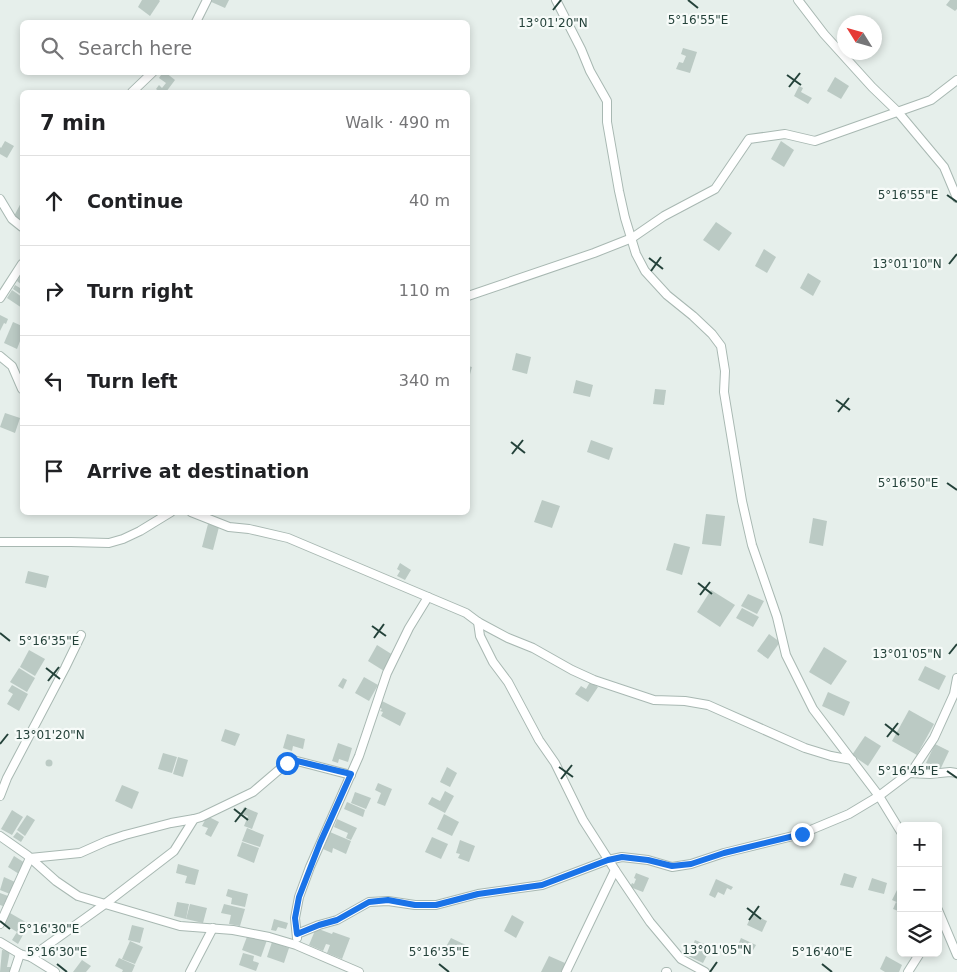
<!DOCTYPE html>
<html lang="en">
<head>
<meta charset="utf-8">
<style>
	body { margin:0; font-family:"DejaVu Sans",sans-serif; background:#f6f6f6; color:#202124 }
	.controls { position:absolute; right:15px; bottom:15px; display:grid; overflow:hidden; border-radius:8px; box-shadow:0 2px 8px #0003 }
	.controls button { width:45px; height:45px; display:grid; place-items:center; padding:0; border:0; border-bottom:1px solid #e0e0e0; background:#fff; color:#202124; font:25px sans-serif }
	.compass { position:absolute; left:837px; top:15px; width:45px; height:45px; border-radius:50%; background:#fff; box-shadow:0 2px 8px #0003; rotate:307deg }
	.stop { position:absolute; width:15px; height:15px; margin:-11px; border:4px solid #1a73e8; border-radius:50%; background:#fff }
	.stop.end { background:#1a73e8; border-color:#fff; box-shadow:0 1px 5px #0008 }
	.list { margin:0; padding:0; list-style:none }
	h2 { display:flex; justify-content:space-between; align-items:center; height:65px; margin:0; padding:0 20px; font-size:21px }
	h2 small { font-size:16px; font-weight:400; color:#757577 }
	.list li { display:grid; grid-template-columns:32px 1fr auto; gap:15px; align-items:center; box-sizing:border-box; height:90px; padding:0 20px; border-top:1px solid #e0e0e0 }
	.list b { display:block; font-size:19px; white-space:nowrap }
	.list em { font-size:16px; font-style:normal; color:#757577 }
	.icon { flex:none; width:28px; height:28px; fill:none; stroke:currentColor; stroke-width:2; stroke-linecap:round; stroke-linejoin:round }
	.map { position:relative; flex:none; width:957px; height:972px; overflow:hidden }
	.search { position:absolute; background:#fff; box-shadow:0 2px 8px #0003; left:20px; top:20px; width:450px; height:55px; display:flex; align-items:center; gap:12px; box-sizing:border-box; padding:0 18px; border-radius:8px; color:#757577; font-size:19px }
	.panel { position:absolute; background:#fff; box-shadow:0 2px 8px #0003; left:20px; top:90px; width:450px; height:425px; border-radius:8px }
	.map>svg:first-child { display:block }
</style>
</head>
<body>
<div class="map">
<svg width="957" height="972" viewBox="0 0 957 972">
	<rect width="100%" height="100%" fill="#e6efeb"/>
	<g fill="#bbcac4">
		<polygon points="142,0 159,0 160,1 150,16 138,7"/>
		<polygon points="207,0 229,0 225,8"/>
		<polygon points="950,0 957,0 957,9 955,11 946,5"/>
		<polygon points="683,48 697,52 690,73 676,69 679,62 683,63 686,56 681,54"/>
		<polygon points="163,72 165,72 175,80 166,92 160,92 156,89 159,85 162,88 166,83 159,78"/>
		<polygon points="835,77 849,86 841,99 827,91"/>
		<polygon points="799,86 803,88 801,92 812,98 808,104 794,96"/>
		<polygon points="5,141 14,146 7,158 0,154 0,147 1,148"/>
		<polygon points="781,141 794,150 784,167 771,159"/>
		<polygon points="22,201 22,221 14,216"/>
		<polygon points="716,222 732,233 719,251 703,240"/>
		<polygon points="764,249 776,257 767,273 755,266"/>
		<polygon points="808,273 821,281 813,296 800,288"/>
		<polygon points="20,276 22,278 22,295 13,289 15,285 20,288 22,285 17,281"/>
		<polygon points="12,290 22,297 22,308 7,298"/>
		<polygon points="0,315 8,319 6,324 4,323 0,331"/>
		<polygon points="13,322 22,326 22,336 17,349 4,343"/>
		<polygon points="516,353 531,357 527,374 512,370"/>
		<polygon points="468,366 472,367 468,382"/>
		<polygon points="576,380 593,385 590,397 573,393"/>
		<polygon points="655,389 666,390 664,405 653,404"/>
		<polygon points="5,413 20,418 15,433 0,427"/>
		<polygon points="591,440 613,448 609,460 587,452"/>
		<polygon points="542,500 560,506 552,528 534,522"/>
		<polygon points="706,514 725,516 721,546 702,544"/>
		<polygon points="813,518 827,521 823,546 809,543"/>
		<polygon points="208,524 219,527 213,550 202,547"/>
		<polygon points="674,543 690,547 682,575 666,570"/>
		<polygon points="400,563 411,570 405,580 397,576 400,571 397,569"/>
		<polygon points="28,571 49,576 46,588 25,583"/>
		<polygon points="711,590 735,605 720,627 697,612"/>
		<polygon points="748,594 764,601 757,614 741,606"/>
		<polygon points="742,608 759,617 753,627 736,618"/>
		<polygon points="769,634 780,642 768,659 757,651"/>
		<polygon points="377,645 393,655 384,671 368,661"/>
		<polygon points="824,647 847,661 831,685 809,672"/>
		<polygon points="29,650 45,659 35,676 20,667"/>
		<polygon points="925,666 946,676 939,690 918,680"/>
		<polygon points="19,668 35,678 27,692 10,682"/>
		<polygon points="364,677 378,685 369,701 355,693"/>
		<polygon points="343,678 347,680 343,689 338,686"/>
		<polygon points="590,682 598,687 588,702 575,694 581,686 586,689"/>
		<polygon points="12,685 28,694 19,711 7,704 13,694 8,691"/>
		<polygon points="828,692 850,702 844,716 822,706"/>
		<polygon points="382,701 406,713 400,726 381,716 383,712 380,711 382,709 379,707"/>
		<polygon points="909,710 934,724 917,755 892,741"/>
		<polygon points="225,729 240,734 235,746 221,741"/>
		<polygon points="287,734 305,739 303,749 293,746 292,751 283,748"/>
		<polygon points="865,736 881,746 868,766 852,755"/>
		<polygon points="338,743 352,748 348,762 339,759 338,763 332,761"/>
		<polygon points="935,744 949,751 940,770 926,763"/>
		<polygon points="163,753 177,757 172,773 158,769"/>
		<polygon points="178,757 188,760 183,777 173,774"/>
		<circle cx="49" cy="763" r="3.5"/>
		<polygon points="447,767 457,773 450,787 440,782"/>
		<polygon points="378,783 392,789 385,806 377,803 381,793 375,790"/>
		<polygon points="122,785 139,792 132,809 115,801"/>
		<polygon points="445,791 454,796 445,813 428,804 432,797 440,801"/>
		<polygon points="355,792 371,798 366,809 351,803"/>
		<polygon points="347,802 365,810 363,817 344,809"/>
		<polygon points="244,807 258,813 252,829 244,826 248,816 241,814"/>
		<polygon points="12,810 23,817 12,835 1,829"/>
		<polygon points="444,814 459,822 452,836 437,829"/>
		<polygon points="27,815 35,820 25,836 17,830"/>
		<polygon points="207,816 219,822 211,837 205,834 208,828 202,826"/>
		<polygon points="337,819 357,828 351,840 346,838 348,833 334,827"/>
		<polygon points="247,828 264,835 260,847 242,841"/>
		<polygon points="17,832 24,837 21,842 13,837"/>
		<polygon points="330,832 351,841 346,854 333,848 332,853 323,849"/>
		<polygon points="432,837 448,844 441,859 425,852"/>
		<polygon points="460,840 475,846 469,862 458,858 460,854 456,853"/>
		<polygon points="242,842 259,848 254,863 237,856"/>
		<polygon points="14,856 25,863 19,874 8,867"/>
		<polygon points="178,864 199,870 195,885 185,883 187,876 176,873"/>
		<polygon points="636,873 649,878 643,892 630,887 632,883 634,884 636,879 634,878"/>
		<polygon points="844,873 857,877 853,888 840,885"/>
		<polygon points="4,877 15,882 10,894 0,890"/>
		<polygon points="872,878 887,883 884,894 868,890"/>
		<polygon points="716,879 733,887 731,890 727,888 724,895 718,892 715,898 709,895"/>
		<polygon points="898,888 901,889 901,904 892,900"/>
		<polygon points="228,889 248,894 245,907 231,904 232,898 226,896"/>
		<polygon points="0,893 8,896 3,906 0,905"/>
		<polygon points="177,902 189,904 186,919 174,916"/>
		<polygon points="896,902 901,905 901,912 893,909"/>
		<polygon points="190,904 207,908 203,923 186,919"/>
		<polygon points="224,904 245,909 240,926 229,924 231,915 221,913"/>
		<polygon points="10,913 29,924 18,944 12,940 17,932 4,924"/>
		<polygon points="752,914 767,921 762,932 747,925"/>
		<polygon points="512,915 524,922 516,938 504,931"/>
		<polygon points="274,919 288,923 286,929 278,927 276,931 271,930"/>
		<polygon points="132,925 144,928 140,943 128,940"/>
		<polygon points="316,928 332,934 333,932 350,938 342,959 327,953 330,945 326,944 323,951 309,945"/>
		<polygon points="248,934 267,940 261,957 242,950"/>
		<polygon points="451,938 470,947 466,954 460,951 459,953 455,951 453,955 444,950"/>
		<polygon points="741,938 756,945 752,952 738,945"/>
		<polygon points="695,940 711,947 703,963 688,956"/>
		<polygon points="130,941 143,947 135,964 122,959"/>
		<polygon points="272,942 289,948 284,963 267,957"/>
		<polygon points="2,950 10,951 7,967 11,967 10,972 0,972"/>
		<polygon points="243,953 254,956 253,961 259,963 256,971 239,965"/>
		<polygon points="549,956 565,963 561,972 541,972"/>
		<polygon points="886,956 902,965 899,972 885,972 880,969"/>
		<polygon points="119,958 135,965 132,972 122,972 123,970 115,966"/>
		<polygon points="82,960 91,966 86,972 73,972"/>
	</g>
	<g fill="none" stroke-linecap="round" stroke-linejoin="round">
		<defs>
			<g id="street">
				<polyline points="556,0 581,49 590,71 607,101 607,122 619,191 625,218 636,254 645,271 667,295 693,316 712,334 721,346 725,371 724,392 742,501 752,545 777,617 786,655 813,709 879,796 901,832"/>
				<polyline points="798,0 824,34 872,87 898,112 944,167 957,198"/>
				<polyline points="196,22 207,0"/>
				<polyline points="132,92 153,72"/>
				<polyline points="0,199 12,219 22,227"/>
				<polyline points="468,296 594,253 632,238 664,216 715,189 749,139 785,134 815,141 931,100 957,80"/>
				<polyline points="0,298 22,264"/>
				<polyline points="0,356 12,366 22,389"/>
				<polyline points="191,512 229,527 249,529 288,538 466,613 478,622 508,638 533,648 572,670 594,680 654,700 685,701 708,705 805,748 831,756 852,760"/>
				<polyline points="0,542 71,542 109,543 123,539 140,531 171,512"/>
				<polyline points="478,622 480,636 493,662 508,682 539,740 555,763 583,820 615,870 650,922 681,959 705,972"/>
				<polyline points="909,773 930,774 950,772 957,773"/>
				<polyline points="0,796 7,778 65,668 81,635"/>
				<polyline points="0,836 27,855 56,881 78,896 180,926 233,930 269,937 296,945 359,972"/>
				<polyline points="938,910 957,955"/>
				<polyline points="0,924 30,858 80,853 107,841 125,835 171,823 194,819"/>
				<polyline points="297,934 319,925 337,920 369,902 388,901 415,905 436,905 478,894 542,885 608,860 622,857 648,860 672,867 691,864 724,853 801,834 849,814 879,796 912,771 934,738 954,694 957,678"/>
				<polyline points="297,938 295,918 299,897 310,867 359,756 387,673 409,628 428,597"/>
				<polyline points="0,942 20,954 31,957 55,972"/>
				<polyline points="31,957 105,904 174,851 194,819 201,817 253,792 287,763 293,760 351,775"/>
				<polyline points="14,972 20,954"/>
				<polyline points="190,972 213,928"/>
				<polyline points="566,972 615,870"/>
				<polyline points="666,972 667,972"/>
				<polyline points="908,972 920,953"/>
			</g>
		</defs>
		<use href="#street" stroke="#a8b8b2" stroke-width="10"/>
		<use href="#street" stroke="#fff" stroke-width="8"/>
	</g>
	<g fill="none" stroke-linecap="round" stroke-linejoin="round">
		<polyline stroke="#1a73e8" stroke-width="6" points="287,763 293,760 351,774 320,843 299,897 295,918 297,934 319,925 337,920 369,902 388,900 415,905 436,905 478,894 542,885 608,860 622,857 648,860 672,866 691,864 724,853 802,834"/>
	</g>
	<path fill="none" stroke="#24423a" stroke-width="2" d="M 688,0 L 698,8M 553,10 L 561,0M 787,75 L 801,85M 789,87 L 800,73M 947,195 L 957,202M 649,258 L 663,269M 949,264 L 957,254M 651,271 L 661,257M 836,400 L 850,410M 838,412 L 849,398M 511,442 L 525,453M 512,454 L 523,440M 947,483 L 957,490M 698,583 L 712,594M 700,595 L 710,582M 372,626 L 386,636M 0,633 L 10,641M 374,638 L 384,624M 949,654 L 957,644M 46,668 L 60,679M 48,681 L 59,667M 885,724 L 899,735M 887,737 L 898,723M 0,744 L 8,734M 559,767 L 573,777M 947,771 L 957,778M 561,779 L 572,765M 234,809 L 248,820M 235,822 L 246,808M 747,908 L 761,919M 749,920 L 759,906M 0,921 L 10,929M 57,964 L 67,972M 439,964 L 449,972M 822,964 L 832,972M 710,972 L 717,962"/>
	<g font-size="12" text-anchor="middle" fill="#24423a" stroke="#f7fbf9" stroke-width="4.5" stroke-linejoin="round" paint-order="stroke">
		<text x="698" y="24">5°16'55"E</text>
		<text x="553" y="27">13°01'20"N</text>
		<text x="908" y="199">5°16'55"E</text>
		<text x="907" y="268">13°01'10"N</text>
		<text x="908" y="487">5°16'50"E</text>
		<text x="49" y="645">5°16'35"E</text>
		<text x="907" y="658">13°01'05"N</text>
		<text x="50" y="739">13°01'20"N</text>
		<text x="908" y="775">5°16'45"E</text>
		<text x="49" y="933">5°16'30"E</text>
		<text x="717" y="954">13°01'05"N</text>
		<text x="57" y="956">5°16'30"E</text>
		<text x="439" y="956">5°16'35"E</text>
		<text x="822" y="956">5°16'40"E</text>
	</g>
</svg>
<div class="controls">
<button>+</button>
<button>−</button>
<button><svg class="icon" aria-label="layers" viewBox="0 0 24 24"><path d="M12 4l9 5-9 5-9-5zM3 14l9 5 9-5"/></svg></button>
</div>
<svg class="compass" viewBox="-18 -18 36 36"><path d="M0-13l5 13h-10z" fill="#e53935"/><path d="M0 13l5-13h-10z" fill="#757577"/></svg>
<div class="stop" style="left:287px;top:763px"></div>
<div class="stop end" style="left:802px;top:834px"></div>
<div class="search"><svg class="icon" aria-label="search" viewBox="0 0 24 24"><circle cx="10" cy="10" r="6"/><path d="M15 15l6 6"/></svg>Search here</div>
<section class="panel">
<h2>7 min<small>Walk · 490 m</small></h2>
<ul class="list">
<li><svg class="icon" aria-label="ahead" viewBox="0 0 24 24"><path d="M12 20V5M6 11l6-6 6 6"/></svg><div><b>Continue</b></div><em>40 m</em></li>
<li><svg class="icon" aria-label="right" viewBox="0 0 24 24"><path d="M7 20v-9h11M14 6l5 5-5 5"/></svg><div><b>Turn right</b></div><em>110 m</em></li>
<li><svg class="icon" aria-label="left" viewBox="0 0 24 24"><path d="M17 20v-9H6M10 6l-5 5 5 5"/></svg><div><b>Turn left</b></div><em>340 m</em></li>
<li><svg class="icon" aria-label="arrive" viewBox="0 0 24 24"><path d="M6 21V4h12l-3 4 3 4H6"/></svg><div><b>Arrive at destination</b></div></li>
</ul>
</section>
</div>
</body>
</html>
